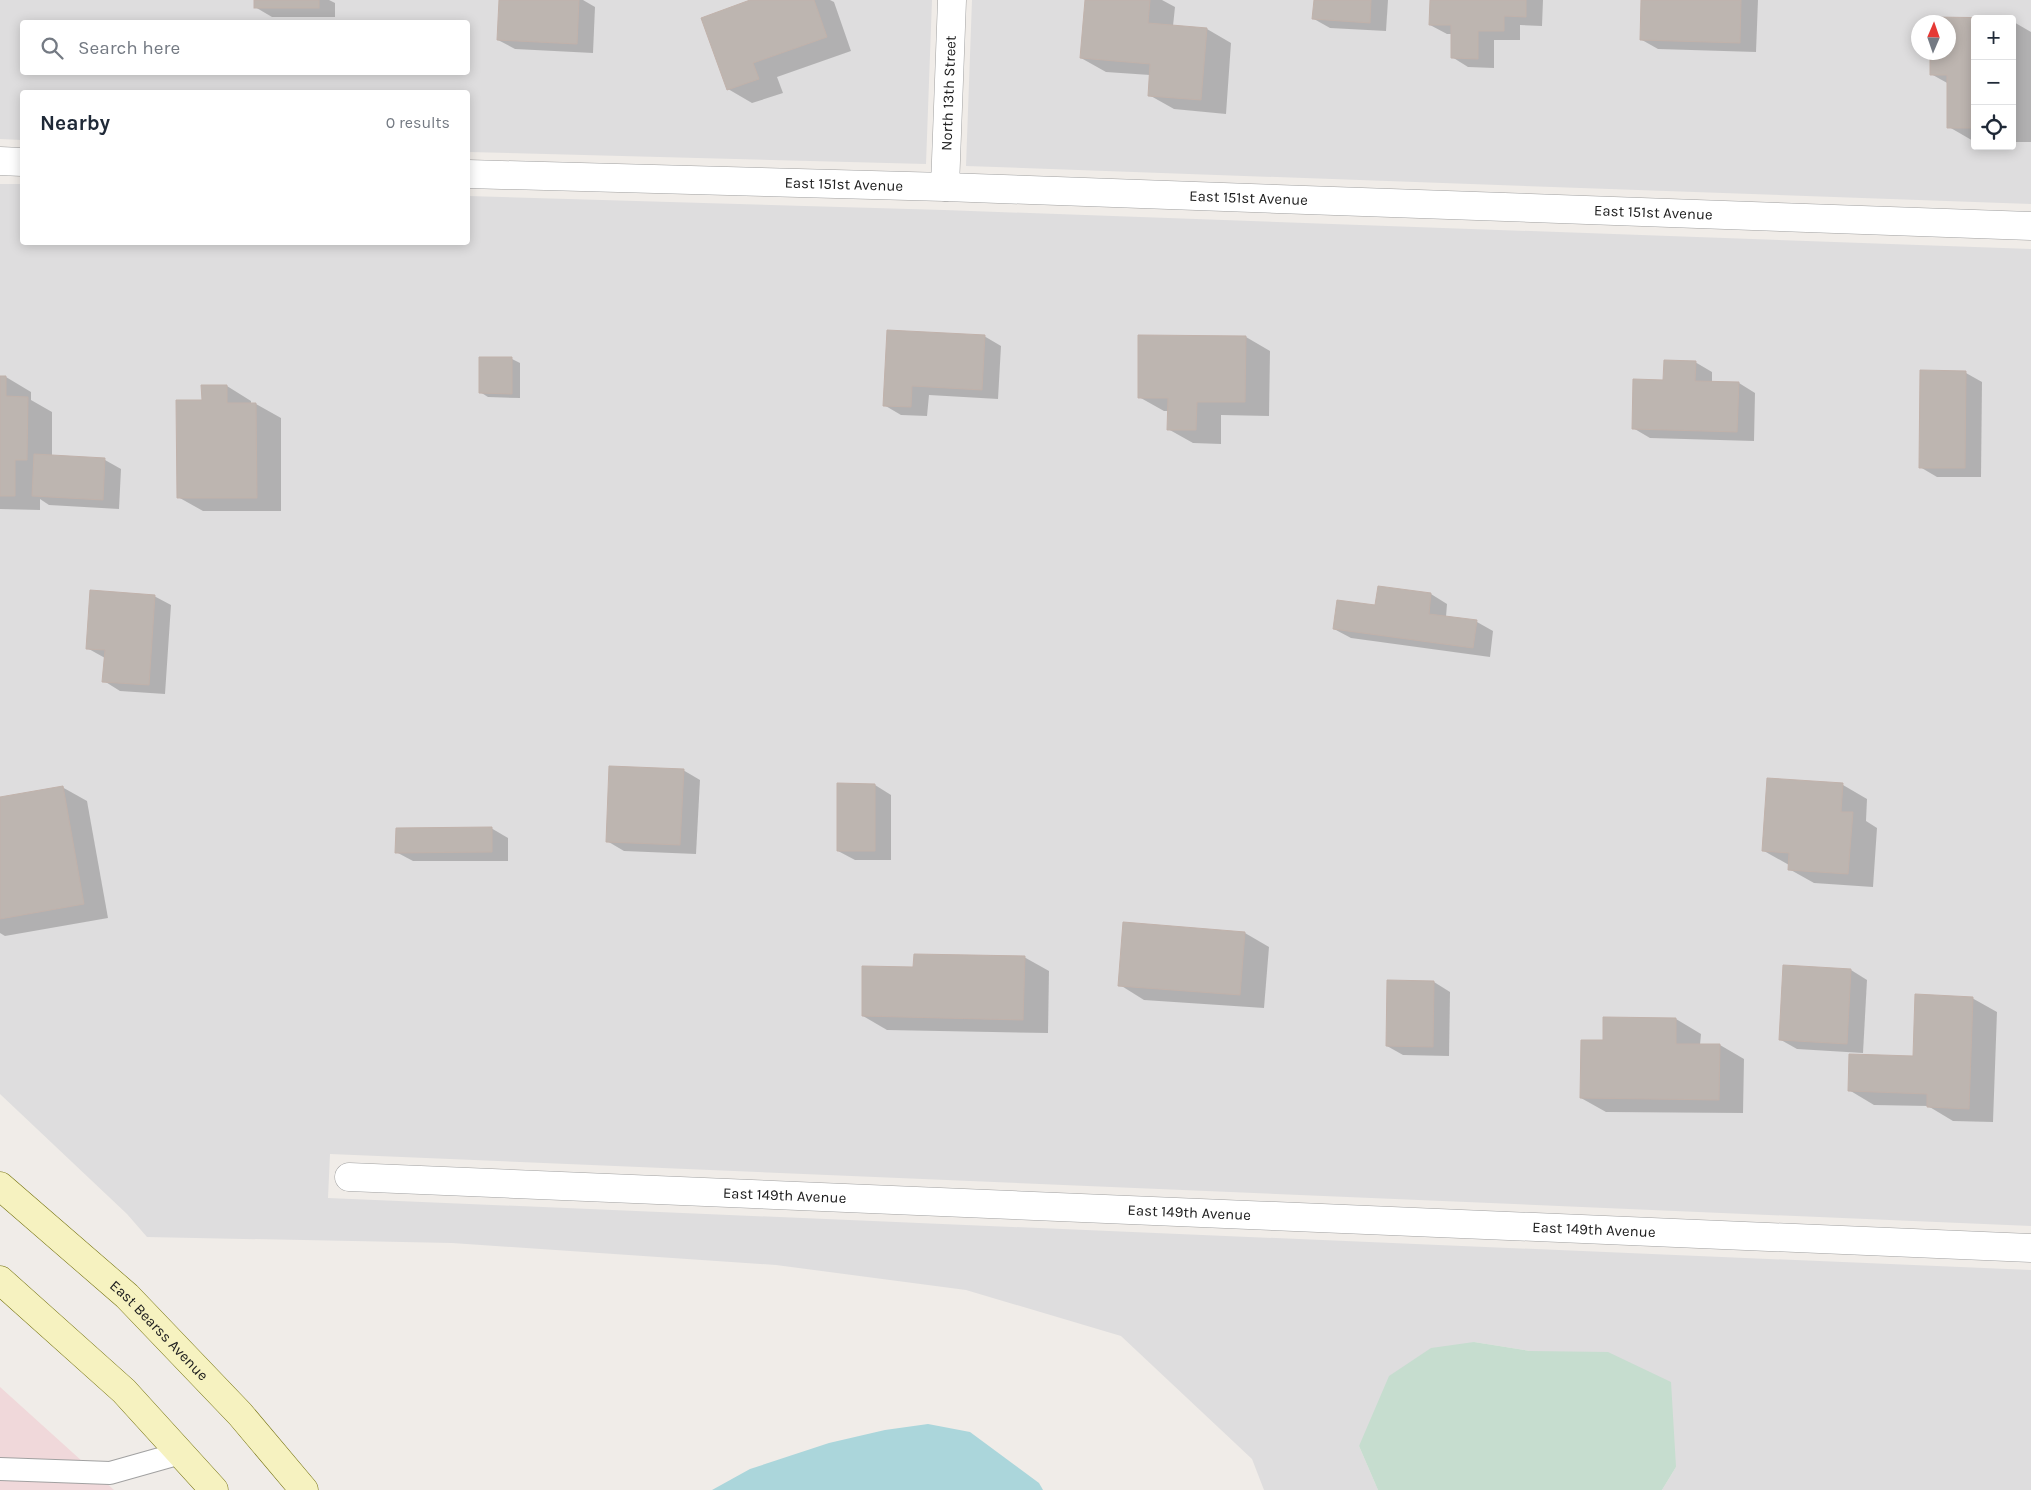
<!DOCTYPE html>
<html lang="en">
<head>
<meta charset="utf-8">
<style>
	body { margin:0; font-family:Karla,sans-serif; background:#f6f6f7; color:#1f2937 }
	.controls { position:absolute; right:15px; top:15px; display:grid; overflow:hidden; border-radius:5px; box-shadow:0 2px 12px #0003 }
	.controls button { width:45px; height:45px; display:grid; place-items:center; padding:0; border:0; border-bottom:1px solid #e0e1e3; background:#fff; color:#1f2937; font:25px sans-serif }
	.compass { position:absolute; left:1911px; top:15px; width:45px; height:45px; border-radius:50%; background:#fff; box-shadow:0 2px 12px #0003; rotate:2deg }
	.list { margin:0; padding:0; list-style:none }
	h2 { display:flex; justify-content:space-between; align-items:center; height:65px; margin:0; padding:0 20px; font-size:21px }
	h2 small { font-size:16px; font-weight:400; color:#747a83 }
	.icon { flex:none; width:28px; height:28px; fill:none; stroke:currentColor; stroke-width:2; stroke-linecap:round; stroke-linejoin:round }
	.map { position:relative; flex:none; width:2031px; height:1490px; overflow:hidden }
	.search { position:absolute; background:#fff; box-shadow:0 2px 12px #0003; left:20px; top:20px; width:450px; height:55px; display:flex; align-items:center; gap:12px; box-sizing:border-box; padding:0 18px; border-radius:5px; color:#747a83; font-size:19px }
	.panel { position:absolute; background:#fff; box-shadow:0 2px 12px #0003; left:20px; top:90px; width:450px; height:155px; border-radius:5px }
	.map>svg:first-child { display:block }
</style>
</head>
<body>
<div class="map">
<svg width="2031" height="1490" viewBox="0 0 2031 1490">
	<rect width="100%" height="100%" fill="#f0ece8"/>
	<g fill="#deddde" fill-rule="evenodd">
		<path d="M 0,0 L 932,0 L 926,164 L 468,152 L 468,92 L 22,92 L 22,140 L 0,139 ZM 22,22 L 468,22 L 468,72 L 22,72 Z"/>
		<path d="M 972,0 L 2031,0 L 2031,204 L 966,166 ZM 1975,19 L 2012,19 L 2012,146 L 1975,146 ZM 1918,22 L 1948,22 L 1948,52 L 1918,52 Z"/>
		<polygon points="0,184 22,184 22,242 468,242 468,196 944,210 2031,249 2031,1226 330,1154 328,1198 2031,1270 2031,1490 1662,1490 1676,1467 1530,1351 1474,1342 1359,1446 1378,1490 1264,1490 1252,1459 1121,1336 966,1290 776,1265 452,1243 147,1237 127,1214 0,1094"/>
	</g>
	<polygon fill="#f0d8da" points="0,1387 114,1490 0,1490"/>
	<polygon fill="#c6ddcf" points="1474,1342 1530,1351 1608,1352 1671,1382 1676,1467 1662,1490 1378,1490 1359,1446 1389,1376 1431,1348"/>
	<polygon fill="#abd6db" points="928,1424 970,1432 1039,1483 1043,1490 712,1490 750,1469 829,1443 885,1430"/>
	<g fill="#0003">
		<polygon points="256,0 329,0 335,3 335,17 272,17 255,7"/>
		<polygon points="500,0 583,0 595,7 593,53 515,49 498,40"/>
		<polygon points="754,0 830,0 834,2 851,51 777,77 783,93 752,103 728,89"/>
		<polygon points="1086,0 1162,0 1175,7 1173,26 1207,29 1231,43 1226,114 1174,109 1149,95 1150,75 1106,72 1081,58"/>
		<polygon points="1315,0 1388,0 1386,31 1330,28 1314,19"/>
		<polygon points="1431,0 1543,0 1542,26 1520,25 1520,40 1494,40 1494,68 1468,67 1452,57 1452,34 1447,34 1430,25"/>
		<polygon points="1643,0 1758,0 1756,52 1658,49 1642,40"/>
		<polygon points="1932,19 1975,19 1975,142 1949,127 1949,84 1931,74 1948,52 1948,22 1932,22"/>
		<polygon points="2012,21 2031,32 2031,142 2012,142"/>
		<polygon points="888,331 984,336 1001,346 998,399 929,395 927,416 901,415 884,405"/>
		<polygon points="1246,337 1270,351 1269,416 1221,415 1221,444 1193,443 1168,429 1169,411 1164,411 1139,397"/>
		<polygon points="480,358 512,359 520,363 520,398 488,397 480,392"/>
		<polygon points="1695,362 1712,372 1712,383 1739,383 1755,393 1754,441 1650,438 1633,428 1665,382"/>
		<polygon points="1966,373 1982,382 1981,477 1937,477 1920,467"/>
		<polygon points="0,377 6,377 31,392 31,400 52,412 52,456 105,460 121,469 119,509 49,505 40,499 40,510 0,509"/>
		<polygon points="227,386 251,401 251,404 256,404 281,418 281,511 203,511 178,497 203,401"/>
		<polygon points="1379,588 1431,594 1447,604 1446,617 1477,622 1493,631 1490,657 1351,638 1334,629 1376,606"/>
		<polygon points="154,596 171,605 165,694 120,691 104,681 105,658 87,648"/>
		<polygon points="683,770 700,780 696,854 624,851 607,841"/>
		<polygon points="875,785 891,795 891,860 855,860 838,851"/>
		<polygon points="1843,785 1867,799 1866,821 1877,828 1873,887 1814,883 1789,869 1789,865 1764,851"/>
		<polygon points="62,787 87,801 108,918 5,936 0,933 0,798"/>
		<polygon points="491,828 508,838 508,861 413,861 396,852"/>
		<polygon points="1245,933 1269,947 1264,1008 1144,1000 1120,985"/>
		<polygon points="1024,957 1049,971 1048,1033 887,1030 863,1016 915,968"/>
		<polygon points="1851,970 1867,980 1863,1053 1797,1049 1781,1040"/>
		<polygon points="1434,982 1450,992 1449,1056 1403,1055 1387,1046"/>
		<polygon points="1972,998 1997,1012 1993,1122 1953,1121 1928,1106 1874,1105 1849,1090 1914,1057"/>
		<polygon points="1676,1019 1701,1034 1700,1045 1720,1045 1744,1059 1743,1113 1606,1112 1581,1098 1604,1041"/>
	</g>
	<g fill="#bdb5b0" stroke="#c1b2ab">
		<rect x="254" y="0" width="65" height="8"/>
		<polygon points="499,0 579,0 577,44 497,40"/>
		<polygon points="750,0 814,0 827,37 753,63 759,79 727,90 701,18"/>
		<polygon points="1085,0 1150,0 1148,23 1207,28 1201,100 1148,96 1150,64 1080,58"/>
		<polygon points="1314,0 1371,0 1370,23 1312,19"/>
		<polygon points="1430,0 1526,0 1526,17 1504,16 1504,31 1478,31 1478,59 1451,58 1451,25 1429,25"/>
		<polygon points="1641,0 1741,0 1740,43 1640,40"/>
		<polygon points="1931,17 2009,18 1975,19 1975,128 1947,128 1947,75 1930,75 1930,52 1948,52 1948,22 1931,22"/>
		<polygon points="887,330 985,335 982,390 912,386 911,407 883,406"/>
		<polygon points="1138,335 1246,336 1245,402 1197,402 1196,430 1167,430 1168,398 1138,398"/>
		<polygon points="479,357 512,357 512,394 479,393"/>
		<polygon points="1664,360 1696,361 1695,381 1739,382 1737,432 1632,429 1633,379 1663,380"/>
		<polygon points="1920,370 1966,371 1965,468 1919,468"/>
		<polygon points="0,376 6,376 6,396 28,397 27,460 15,460 15,496 0,496"/>
		<polygon points="201,385 227,385 227,403 256,403 257,498 177,498 176,400 202,400"/>
		<polygon points="34,454 105,458 103,500 32,496"/>
		<polygon points="1378,586 1431,593 1429,614 1477,620 1473,648 1333,629 1337,600 1375,605"/>
		<polygon points="90,590 155,595 149,685 102,682 105,650 86,649"/>
		<polygon points="609,766 684,769 680,845 606,842"/>
		<polygon points="1767,778 1843,783 1841,812 1853,812 1848,874 1788,870 1789,853 1762,851"/>
		<polygon points="837,783 875,784 875,851 837,851"/>
		<polygon points="63,786 84,904 0,919 0,797"/>
		<polygon points="492,827 492,852 395,853 396,828"/>
		<polygon points="1123,922 1245,932 1240,995 1118,986"/>
		<polygon points="914,954 1025,956 1023,1020 862,1016 862,966 913,967"/>
		<polygon points="1783,965 1851,969 1847,1044 1779,1040"/>
		<polygon points="1387,980 1434,981 1433,1047 1386,1046"/>
		<polygon points="1915,994 1973,997 1969,1109 1927,1107 1927,1094 1848,1091 1849,1054 1913,1056"/>
		<polygon points="1603,1017 1676,1018 1676,1044 1720,1044 1719,1100 1580,1098 1581,1040 1603,1040"/>
	</g>
	<g fill="none" stroke-linecap="round" stroke-linejoin="round">
		<defs>
			<polyline id="lane" points="0,1469 110,1473 181,1453"/>
			<g id="street">
				<polyline points="0,161 22,162"/>
				<path id="s1" d="M 468,174 L 945,187 L 2031,226"/>
				<path id="s2" d="M 945,187 L 952,0"/>
				<path id="s3" d="M 349,1177 L 2031,1248"/>
			</g>
			<g id="secondary">
				<path id="s4" d="M 0,1186 L 127,1296 L 240,1414 L 304,1490"/>
				<polyline points="0,1280 124,1391 214,1490"/>
			</g>
		</defs>
		<use href="#lane" stroke="#a1a1a1" stroke-width="24"/>
		<use href="#street" stroke="#a1a1a1" stroke-width="29"/>
		<use href="#secondary" stroke="#73710c" stroke-width="29"/>
		<use href="#lane" stroke="#fff" stroke-width="22"/>
		<use href="#street" stroke="#fff" stroke-width="28"/>
		<use href="#secondary" stroke="#f6f2c0" stroke-width="28"/>
	</g>
	<g text-anchor="middle" stroke-width="5" stroke-linejoin="round" paint-order="stroke">
		<g font-size="15" fill="#202020" stroke="#fff">
			<text dy="5" stroke="none"><textPath href="#s2" startOffset="94">North 13th Street</textPath></text>
			<text dy="5" stroke="none"><textPath href="#s1" startOffset="376">East 151st Avenue</textPath></text>
			<text dy="5" stroke="none"><textPath href="#s1" startOffset="781">East 151st Avenue</textPath></text>
			<text dy="5" stroke="none"><textPath href="#s1" startOffset="1186">East 151st Avenue</textPath></text>
			<text dy="5" stroke="none"><textPath href="#s3" startOffset="436">East 149th Avenue</textPath></text>
			<text dy="5" stroke="none"><textPath href="#s3" startOffset="841">East 149th Avenue</textPath></text>
			<text dy="5" stroke="none"><textPath href="#s3" startOffset="1246">East 149th Avenue</textPath></text>
			<text dy="5" stroke="none"><textPath href="#s4" startOffset="215">East Bearss Avenue</textPath></text>
		</g>
	</g>
</svg>
<div class="controls">
<button>+</button>
<button>−</button>
<button><svg class="icon" aria-label="locate" viewBox="0 0 24 24"><circle cx="12" cy="12" r="6"/><path d="M12 2v4M12 18v4M2 12h4M18 12h4"/></svg></button>
</div>
<svg class="compass" viewBox="-18 -18 36 36"><path d="M0-13l5 13h-10z" fill="#e53935"/><path d="M0 13l5-13h-10z" fill="#747a83"/></svg>
<div class="search"><svg class="icon" aria-label="search" viewBox="0 0 24 24"><circle cx="10" cy="10" r="6"/><path d="M15 15l6 6"/></svg>Search here</div>
<section class="panel">
<h2>Nearby<small>0 results</small></h2>
<ul class="list">
</ul>
</section>
</div>
</body>
</html>
